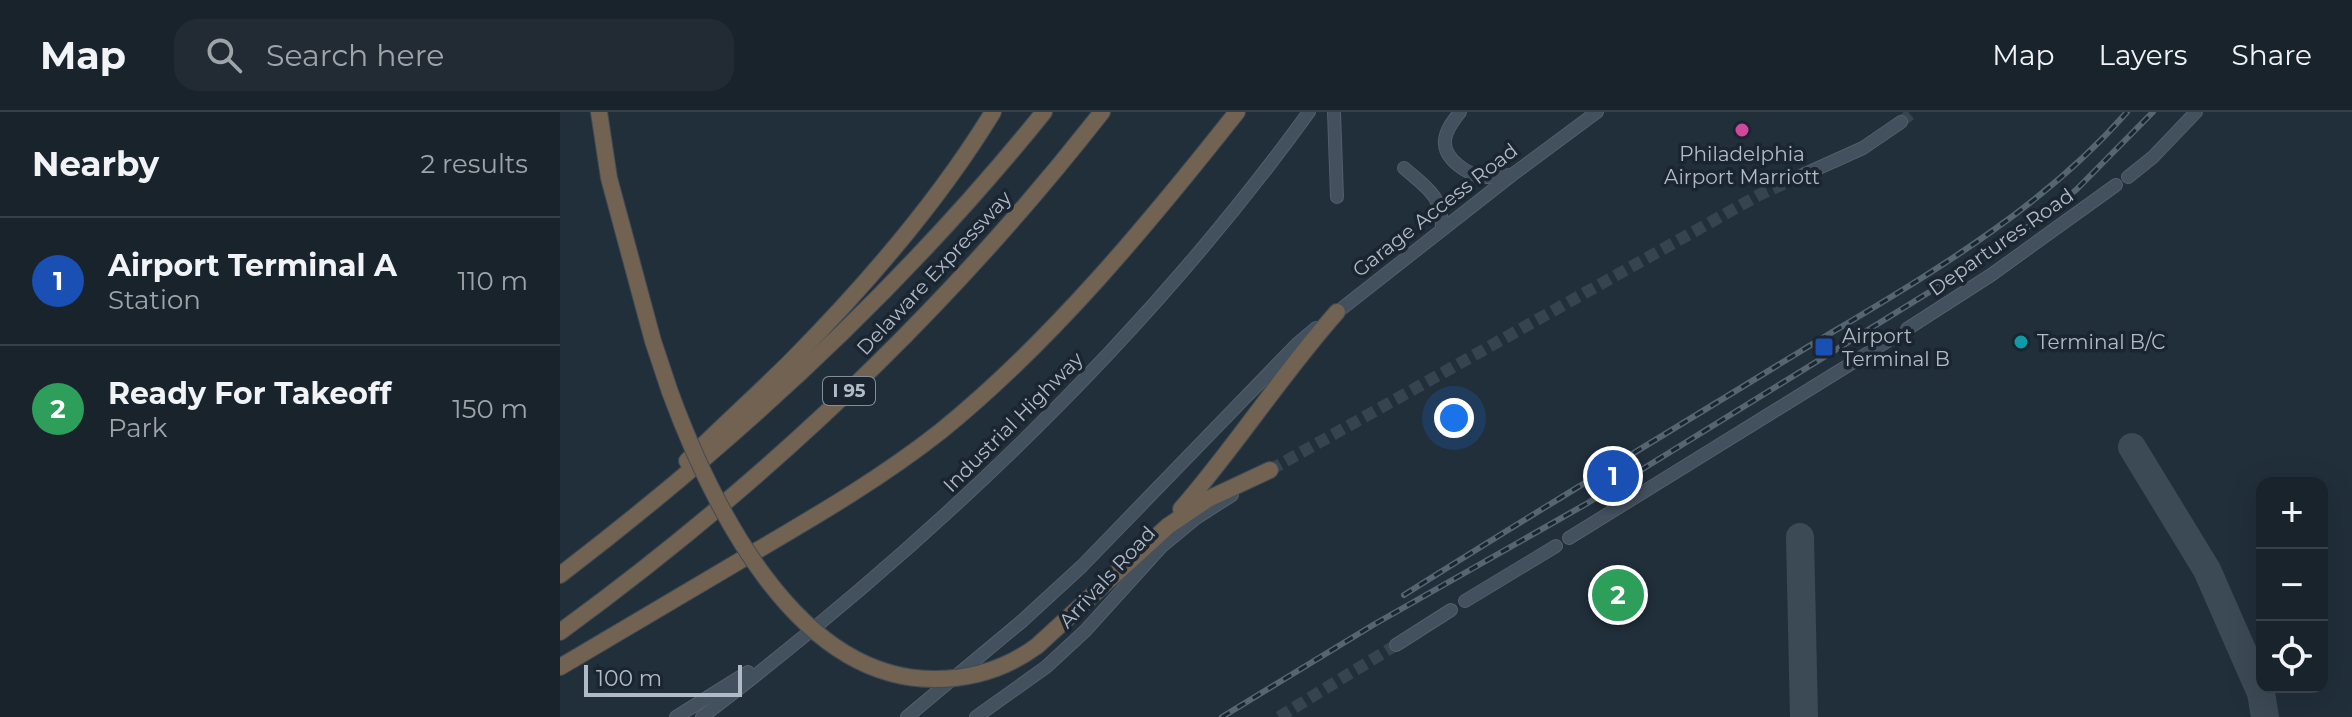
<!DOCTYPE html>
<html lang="en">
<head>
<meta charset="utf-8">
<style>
	body { margin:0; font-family:Montserrat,sans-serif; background:#222b34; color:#f1f3f6 }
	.controls { position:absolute; right:24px; bottom:24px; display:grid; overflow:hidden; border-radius:16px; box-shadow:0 8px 32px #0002 }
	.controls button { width:72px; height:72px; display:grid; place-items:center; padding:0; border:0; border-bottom:2px solid #374048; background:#19232c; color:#f1f3f6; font:40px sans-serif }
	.scale { position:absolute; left:24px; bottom:20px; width:158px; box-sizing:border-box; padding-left:8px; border:4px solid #b0bbc7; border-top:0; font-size:22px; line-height:28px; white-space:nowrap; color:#b0bbc7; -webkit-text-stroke:6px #1a2530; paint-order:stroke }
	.you { position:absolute; left:894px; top:306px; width:28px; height:28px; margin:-20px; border:6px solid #fff; border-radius:50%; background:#1a73e8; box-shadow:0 0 0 12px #1a73e833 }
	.badge { display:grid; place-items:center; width:52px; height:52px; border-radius:50%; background:#0b8043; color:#fff; font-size:26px; font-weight:700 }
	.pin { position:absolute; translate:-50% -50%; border:4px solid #fff; box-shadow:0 2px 8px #0006 }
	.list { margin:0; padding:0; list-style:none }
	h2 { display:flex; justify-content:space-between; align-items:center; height:104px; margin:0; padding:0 32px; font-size:34px }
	h2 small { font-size:26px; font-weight:400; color:#9fa4a9 }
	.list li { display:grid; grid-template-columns:52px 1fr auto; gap:24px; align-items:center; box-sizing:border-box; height:128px; padding:0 32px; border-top:2px solid #374048 }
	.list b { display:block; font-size:30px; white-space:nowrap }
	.list p { margin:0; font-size:26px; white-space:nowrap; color:#9fa4a9 }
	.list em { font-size:26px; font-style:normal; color:#9fa4a9 }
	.icon { flex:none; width:44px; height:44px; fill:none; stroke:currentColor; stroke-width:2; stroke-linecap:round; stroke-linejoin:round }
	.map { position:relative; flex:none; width:1792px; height:605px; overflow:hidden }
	header { display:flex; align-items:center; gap:48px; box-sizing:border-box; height:112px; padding:0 40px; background:#19232c; border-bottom:2px solid #374048 }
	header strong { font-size:38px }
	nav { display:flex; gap:44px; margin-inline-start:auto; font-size:28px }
	.search { width:560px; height:72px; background:#222b34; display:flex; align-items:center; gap:20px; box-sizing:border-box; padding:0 28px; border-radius:24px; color:#9fa4a9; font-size:30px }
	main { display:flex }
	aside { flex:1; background:#19232c }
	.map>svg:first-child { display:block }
</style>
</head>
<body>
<header>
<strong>Map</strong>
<div class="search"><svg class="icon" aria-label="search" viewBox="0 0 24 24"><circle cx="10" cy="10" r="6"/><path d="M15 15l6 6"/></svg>Search here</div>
<nav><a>Map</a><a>Layers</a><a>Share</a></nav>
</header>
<main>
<aside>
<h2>Nearby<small>2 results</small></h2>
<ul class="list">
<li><span class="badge" style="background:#1a4fb4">1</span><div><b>Airport Terminal A</b><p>Station</p></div><em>110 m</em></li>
<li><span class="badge" style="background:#2e9e5b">2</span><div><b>Ready For Takeoff</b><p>Park</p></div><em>150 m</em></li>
</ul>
</aside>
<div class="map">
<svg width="1792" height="605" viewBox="0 0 1792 605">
	<rect width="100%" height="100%" fill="#212f3b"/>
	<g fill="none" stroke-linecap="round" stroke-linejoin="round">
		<g stroke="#3c4a56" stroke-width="28">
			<polyline points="1572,335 1647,458 1701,581 1705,605"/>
			<polyline points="1240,425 1244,605"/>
		</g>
		<g stroke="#364450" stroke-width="12" stroke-dasharray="12 6" stroke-linecap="butt">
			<polyline points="1341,10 1353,0"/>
			<polyline points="710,358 1199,83 1234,67"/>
			<polyline points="719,605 836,533"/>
		</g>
		<defs>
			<g id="secondary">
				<polyline points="774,0 777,85"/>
				<path d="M 900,0 C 894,8 886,17 885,28 C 883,47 908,63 924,65 C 933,65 942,64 950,63"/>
				<path d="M 844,56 C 867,76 883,84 882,117"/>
				<polyline points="1568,65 1593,45 1636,0"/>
				<polyline points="1234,67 1303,36 1341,10"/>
				<polyline points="771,205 952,63 1037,0"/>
				<polyline points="1347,217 1431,163 1556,73"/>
				<polyline points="1009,426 1334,225"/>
				<polyline points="905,489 996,434"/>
				<polyline points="836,533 891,498"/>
				<polyline points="116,605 188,560"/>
				<path d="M 142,605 C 370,431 580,233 749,0"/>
				<polyline points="347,605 461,510 522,454 737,232 756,216"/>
				<polyline points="416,605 486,555 525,519 602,434 636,406 672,383"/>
			</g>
			<g id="highway">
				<polyline points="39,0 49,66 93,229 110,280"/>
				<path d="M 127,349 C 162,314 198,282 233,247 C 307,172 378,90 433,0"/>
				<path d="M 621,397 C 676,334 721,263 777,200"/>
				<path d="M 0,463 C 178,327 343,175 484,0"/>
				<path d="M 0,520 C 203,372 387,198 542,0"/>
				<polyline points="477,534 608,414 648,387 710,358"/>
				<path d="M 0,555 C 66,516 132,477 198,438 C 261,401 324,364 381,319 C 491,230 590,110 677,0"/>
			</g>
		</defs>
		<use href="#secondary" stroke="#535e69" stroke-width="14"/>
		<use href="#highway" stroke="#404b56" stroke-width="18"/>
		<use href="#secondary" stroke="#43505e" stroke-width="12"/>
		<use href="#highway" stroke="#716251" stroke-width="16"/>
		<defs>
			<g id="rail">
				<path d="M 844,483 C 975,400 1109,320 1241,239 C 1357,169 1477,103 1567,0"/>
				<polyline points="662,605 813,513 1026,392 1418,150 1492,98 1517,77 1593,0"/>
			</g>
		</defs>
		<use href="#rail" stroke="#566572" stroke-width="6"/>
		<use href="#rail" stroke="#1a2530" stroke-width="3" stroke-dasharray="9" stroke-linecap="butt"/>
		<defs>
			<path id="highway-bridge" d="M 110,280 C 151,391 235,568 375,567 C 412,567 447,556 477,534"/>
		</defs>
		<use href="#highway-bridge" stroke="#404b56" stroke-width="18" stroke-linecap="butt"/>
		<use href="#highway-bridge" stroke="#716251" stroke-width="16"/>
	</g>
	<circle fill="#d1479c" stroke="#1a2530" stroke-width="3" cx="1182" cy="18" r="8"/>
	<circle fill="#0f9aa8" stroke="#1a2530" stroke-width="3" cx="1461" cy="230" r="8"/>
	<rect fill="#1a4fb4" stroke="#1a2530" stroke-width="3" x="1254" y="225" width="20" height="20" rx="4"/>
	<g text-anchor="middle" stroke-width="7" stroke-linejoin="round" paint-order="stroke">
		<rect fill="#1a2530" stroke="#838e9a" stroke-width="2" x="263" y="265" width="52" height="28" rx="6"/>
		<g font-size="18" font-weight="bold" fill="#b0bbc7">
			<text x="289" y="285">I 95</text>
		</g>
		<g font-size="20" fill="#b0bbc7" stroke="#1a2530" text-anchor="start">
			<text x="1182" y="49" text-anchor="middle">Philadelphia<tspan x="1182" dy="23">Airport Marriott</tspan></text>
			<text x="1282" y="231">Airport<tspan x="1282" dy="23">Terminal B</tspan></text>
			<text x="1477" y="237">Terminal B/C</text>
		</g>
		<g font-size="20" fill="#b0bbc7" stroke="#1a2530">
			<text transform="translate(875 98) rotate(-38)" y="7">Garage Access Road</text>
			<text transform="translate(1441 130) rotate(-35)" y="7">Departures Road</text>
			<text transform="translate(374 161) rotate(-47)" y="7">Delaware Expressway</text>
			<text transform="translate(453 310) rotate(-45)" y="7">Industrial Highway</text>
			<text transform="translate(547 465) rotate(-47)" y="7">Arrivals Road</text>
		</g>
	</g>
</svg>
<div class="controls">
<button>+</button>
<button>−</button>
<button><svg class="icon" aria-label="locate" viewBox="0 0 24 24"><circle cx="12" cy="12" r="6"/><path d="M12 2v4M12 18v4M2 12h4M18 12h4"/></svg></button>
</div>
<div class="scale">100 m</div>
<div class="you"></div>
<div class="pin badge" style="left:1053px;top:364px;background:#1a4fb4">1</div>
<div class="pin badge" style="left:1058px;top:483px;background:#2e9e5b">2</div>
</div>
</main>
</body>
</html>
